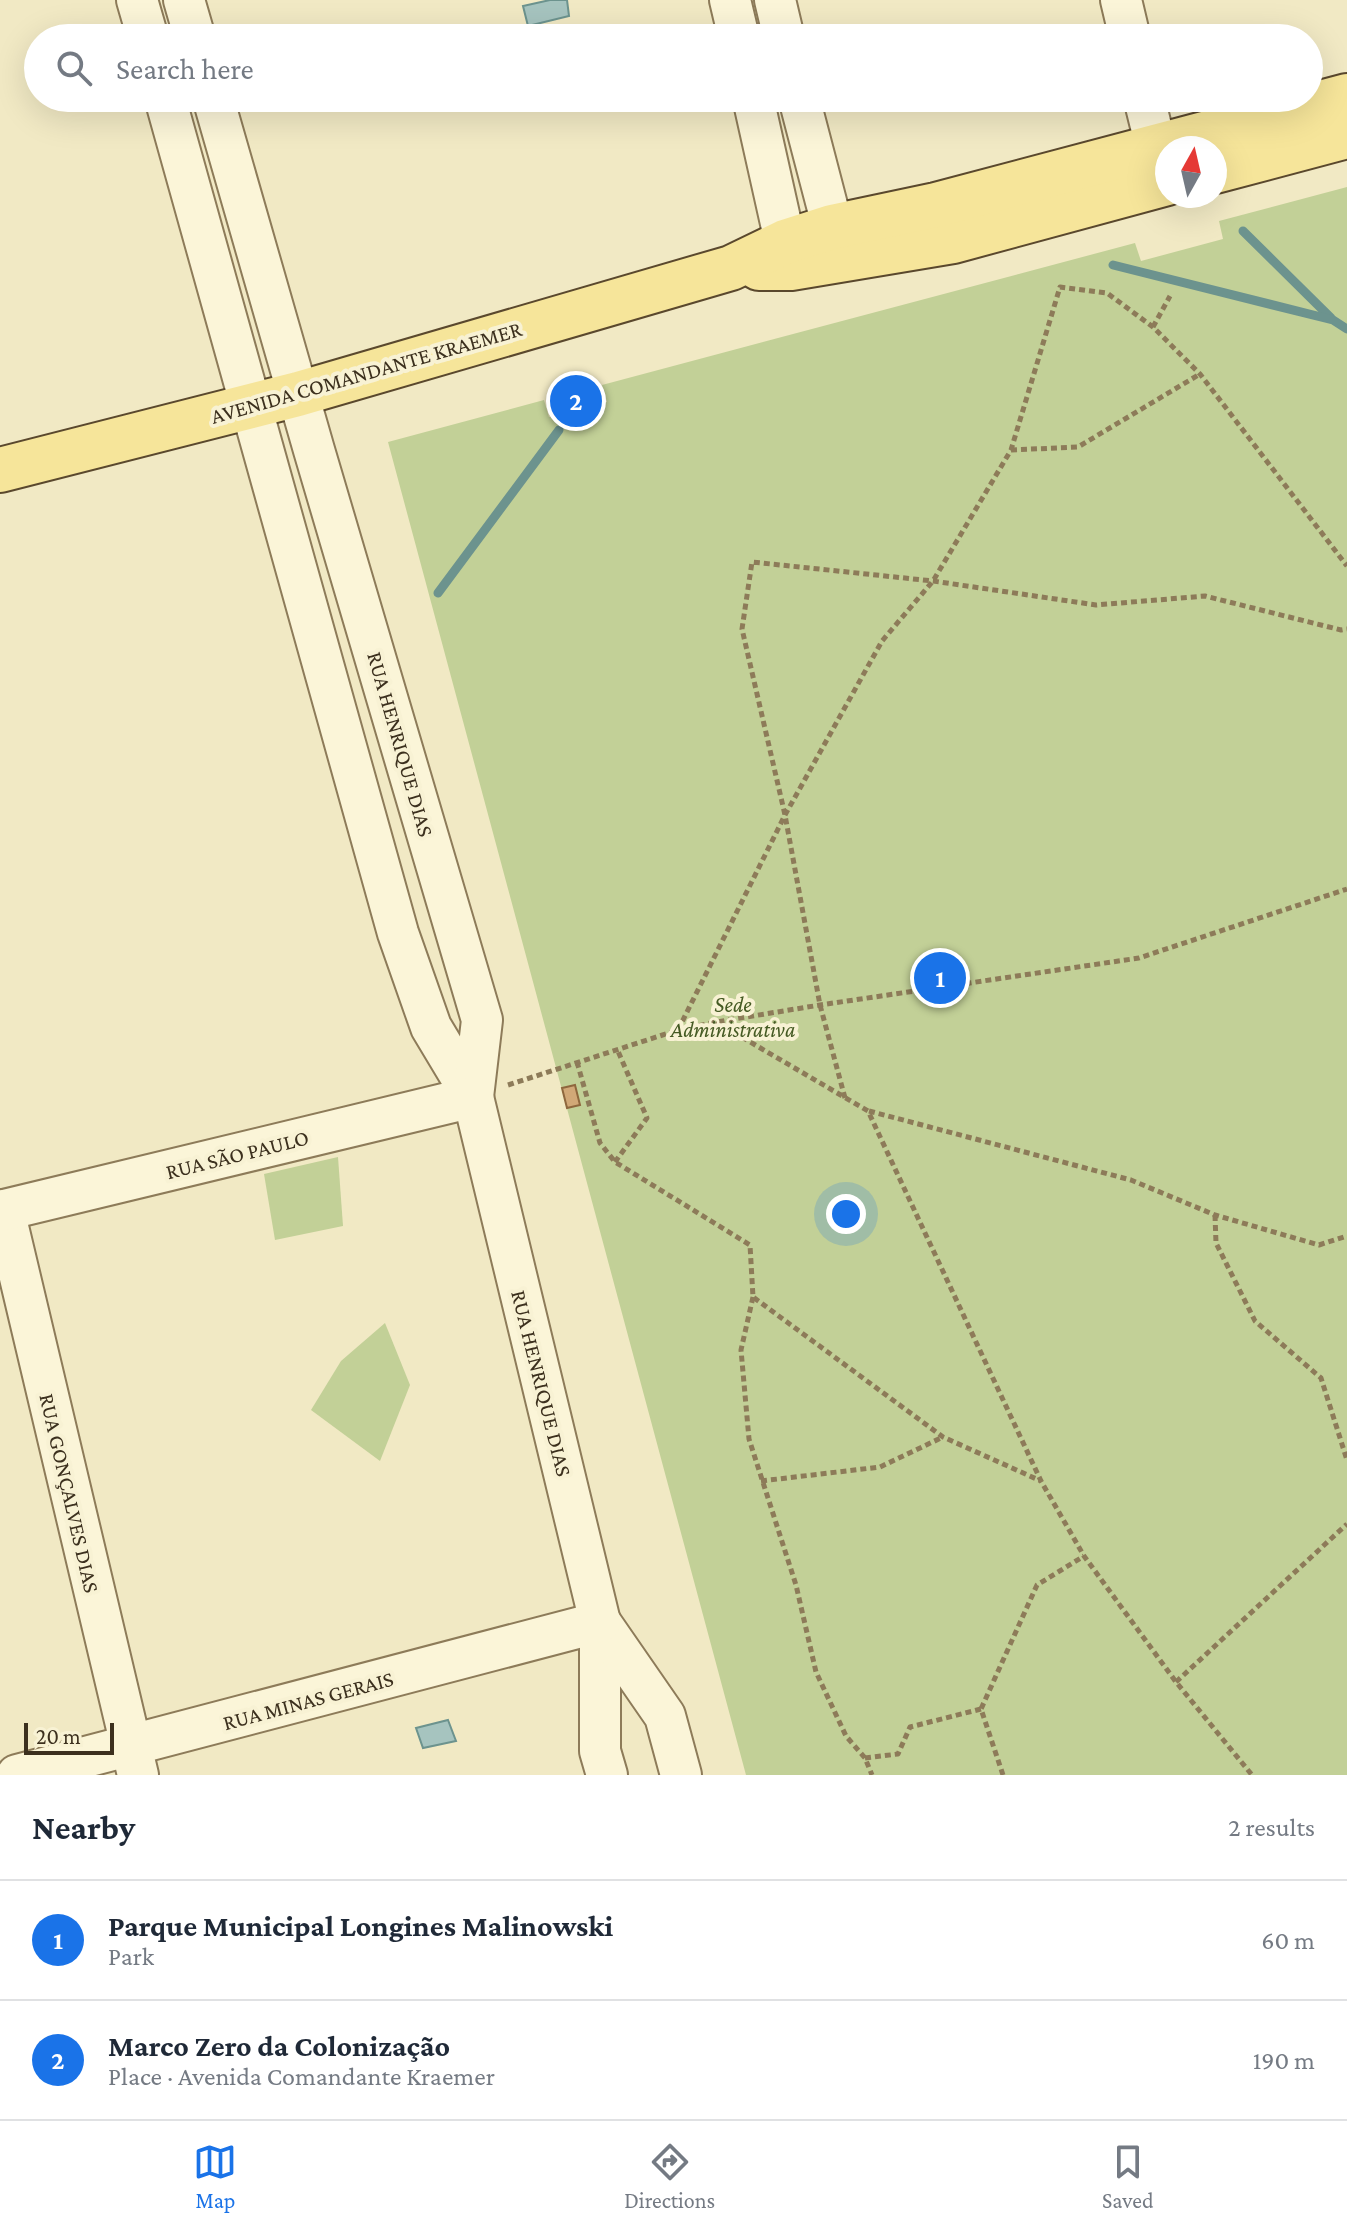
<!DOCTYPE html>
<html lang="en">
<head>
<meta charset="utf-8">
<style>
	body { margin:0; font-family:"Crimson Pro",serif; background:#f2f2f3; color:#1f2937 }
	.compass { position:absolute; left:1155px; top:136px; width:72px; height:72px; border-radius:50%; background:#fff; box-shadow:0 8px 32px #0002; rotate:8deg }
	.scale { position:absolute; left:24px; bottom:20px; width:90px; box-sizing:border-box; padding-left:8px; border:4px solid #3c301e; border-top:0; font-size:22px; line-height:28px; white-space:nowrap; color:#3c301e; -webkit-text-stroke:6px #f8f2d4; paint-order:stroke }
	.you { position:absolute; left:846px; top:1214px; width:28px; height:28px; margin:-20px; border:6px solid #fff; border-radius:50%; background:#1a73e8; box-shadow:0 0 0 12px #1a73e833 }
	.badge { display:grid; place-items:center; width:52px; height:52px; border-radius:50%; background:#1a73e8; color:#fff; font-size:26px; font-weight:700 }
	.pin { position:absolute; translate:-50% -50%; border:4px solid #fff; box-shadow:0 2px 8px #0006 }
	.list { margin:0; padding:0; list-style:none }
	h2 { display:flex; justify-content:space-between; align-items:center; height:104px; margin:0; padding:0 32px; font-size:34px }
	h2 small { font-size:26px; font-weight:400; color:#747a83 }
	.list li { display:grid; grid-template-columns:52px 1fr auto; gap:24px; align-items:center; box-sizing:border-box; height:120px; padding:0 32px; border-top:2px solid #e0e1e3 }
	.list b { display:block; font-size:30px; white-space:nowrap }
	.list p { margin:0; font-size:26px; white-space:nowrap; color:#747a83 }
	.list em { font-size:26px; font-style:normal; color:#747a83 }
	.icon { flex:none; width:44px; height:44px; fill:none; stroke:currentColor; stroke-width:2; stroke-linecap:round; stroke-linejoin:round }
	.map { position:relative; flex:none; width:1347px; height:1775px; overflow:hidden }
	.search { position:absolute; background:#fff; box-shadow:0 8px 32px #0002; left:24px; right:24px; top:24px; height:88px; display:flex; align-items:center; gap:20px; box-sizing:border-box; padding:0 28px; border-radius:44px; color:#747a83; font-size:30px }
	.sheet { height:344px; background:#fff }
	nav { display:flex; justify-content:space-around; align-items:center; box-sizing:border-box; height:112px; border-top:2px solid #e0e1e3; background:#fff; font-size:22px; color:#747a83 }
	nav a { display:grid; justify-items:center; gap:4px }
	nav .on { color:#1a73e8 }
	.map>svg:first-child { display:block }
</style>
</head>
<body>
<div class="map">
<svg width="1347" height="1775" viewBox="0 0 1347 1775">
	<rect width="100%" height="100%" fill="#f1e9c4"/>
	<g fill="#c2d097">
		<polygon points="1347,187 1347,1775 746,1775 388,442 544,400 549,417 607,402 602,385 1135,243 1141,261 1223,239 1219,221"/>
		<polygon points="338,1157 343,1226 275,1240 264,1174"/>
		<polygon points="385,1323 410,1385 380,1461 311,1410 341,1361"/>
	</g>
	<g fill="#a6c4bf" stroke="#6c938e" stroke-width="2">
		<polygon points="550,0 567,0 569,16 528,26 523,6"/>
		<polygon points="448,1720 456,1741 423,1748 416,1728"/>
	</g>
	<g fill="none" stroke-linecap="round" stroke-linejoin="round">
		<g stroke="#6c938e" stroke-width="9">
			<polyline points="1243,231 1331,318"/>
			<polyline points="1113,265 1333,320 1347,329"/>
			<polyline points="438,593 559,430"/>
		</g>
	</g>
	<polygon fill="#d1a877" stroke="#8e673d" stroke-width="2" points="575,1085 580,1105 567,1108 562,1088"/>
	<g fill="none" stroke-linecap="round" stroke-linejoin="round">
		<defs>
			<g id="minor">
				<polyline points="137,0 148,38"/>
				<polyline points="184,0 195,38"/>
				<polyline points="730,0 739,38"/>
				<polyline points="775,0 784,38"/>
				<polyline points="1121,0 1130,38"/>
				<polyline points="165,98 398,933 431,1027 473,1097 600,1622 600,1751 607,1775"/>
				<polyline points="213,98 314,450 482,1020 473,1097"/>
				<polyline points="753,98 791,268"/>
				<polyline points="799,98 841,259"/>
				<polyline points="1144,98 1164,179"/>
				<polyline points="4,1210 138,1775"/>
				<polyline points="0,1211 473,1097"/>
				<polyline points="600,1622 665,1716 681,1775"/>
				<polyline points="17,1775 600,1622"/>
			</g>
			<g id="major">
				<polyline points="1215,171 1347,136"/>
				<polyline points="759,268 791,268 953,241 1167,183"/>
				<polyline points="0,470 298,394 731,268 785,242 832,227 936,205 1347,96"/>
			</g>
		</defs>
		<use href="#minor" stroke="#8d7b59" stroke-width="44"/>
		<use href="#major" stroke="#5a482d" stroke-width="48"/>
		<g stroke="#8d7b59" stroke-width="5" stroke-dasharray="6 4" stroke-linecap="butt">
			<polyline points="1153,327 1170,296"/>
			<polyline points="1011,450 1078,447 1200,374"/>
			<polyline points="716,1022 868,1111 1041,1481 1084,1556 1176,1682 1252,1775"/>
			<polyline points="678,1030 785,815 882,641 933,581 1011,450 1060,287 1107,293 1153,327 1200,374 1347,566"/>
			<polyline points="577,1062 600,1143 615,1162 750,1245 753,1297 943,1437 1041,1481"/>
			<polyline points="508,1085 678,1030 716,1022 820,1005 1139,958 1347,889"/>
			<polyline points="845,1098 820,1005 785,815 742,629 752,562 933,581 1096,605 1205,596 1341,630 1347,629"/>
			<polyline points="869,1111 1131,1180 1215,1215 1319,1245 1347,1236"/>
			<polyline points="615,1162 647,1118 617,1049"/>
			<polyline points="1215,1215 1216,1243 1255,1321 1321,1378 1347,1460"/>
			<polyline points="753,1297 741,1350 749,1439 796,1585 816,1672 846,1736 865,1758 872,1775"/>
			<polyline points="761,1481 880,1467 943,1437"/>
			<polyline points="1176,1682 1347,1524"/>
			<polyline points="865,1758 898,1754 910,1727 981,1709"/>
			<polyline points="1003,1775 981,1709 1037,1585 1084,1556"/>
		</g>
		<use href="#minor" stroke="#fbf5d8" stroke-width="40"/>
		<use href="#major" stroke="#f6e59a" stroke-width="44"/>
	</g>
	<g text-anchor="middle" stroke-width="8" stroke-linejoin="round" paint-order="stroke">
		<g font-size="22" fill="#3c301e" stroke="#f8f2d4">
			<text transform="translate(366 372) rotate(-16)" y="8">AVENIDA COMANDANTE KRAEMER</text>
			<text transform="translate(401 744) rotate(74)" y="8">RUA HENRIQUE DIAS</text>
			<text transform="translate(237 1154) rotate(-14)" y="8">RUA SÃO PAULO</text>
			<text transform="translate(542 1383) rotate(76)" y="8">RUA HENRIQUE DIAS</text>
			<text transform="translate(70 1493) rotate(77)" y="8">RUA GONÇALVES DIAS</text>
			<text transform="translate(308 1700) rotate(-15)" y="8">RUA MINAS GERAIS</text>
		</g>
		<g font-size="22" font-style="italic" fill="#455a23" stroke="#f8f2d4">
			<text x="733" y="1012">Sede<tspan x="733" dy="25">Administrativa</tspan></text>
		</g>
	</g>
</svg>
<svg class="compass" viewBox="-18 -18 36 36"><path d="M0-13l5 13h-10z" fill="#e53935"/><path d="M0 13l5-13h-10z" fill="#747a83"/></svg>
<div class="scale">20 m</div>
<div class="you"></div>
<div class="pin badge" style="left:940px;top:978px">1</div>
<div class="pin badge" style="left:576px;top:401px">2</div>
<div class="search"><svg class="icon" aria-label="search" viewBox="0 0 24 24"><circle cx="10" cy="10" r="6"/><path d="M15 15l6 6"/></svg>Search here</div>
</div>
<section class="sheet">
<h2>Nearby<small>2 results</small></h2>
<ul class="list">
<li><span class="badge">1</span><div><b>Parque Municipal Longines Malinowski</b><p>Park</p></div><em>60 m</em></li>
<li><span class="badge">2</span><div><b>Marco Zero da Colonização</b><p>Place · Avenida Comandante Kraemer</p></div><em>190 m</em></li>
</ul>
</section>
<nav>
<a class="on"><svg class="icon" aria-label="map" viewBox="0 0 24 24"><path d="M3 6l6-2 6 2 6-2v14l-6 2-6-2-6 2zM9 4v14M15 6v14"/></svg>Map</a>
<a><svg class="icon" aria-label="directions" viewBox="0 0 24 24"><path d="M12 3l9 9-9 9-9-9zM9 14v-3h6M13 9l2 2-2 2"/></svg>Directions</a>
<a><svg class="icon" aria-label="saved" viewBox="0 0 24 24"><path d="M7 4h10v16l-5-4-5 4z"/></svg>Saved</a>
</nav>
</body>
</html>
